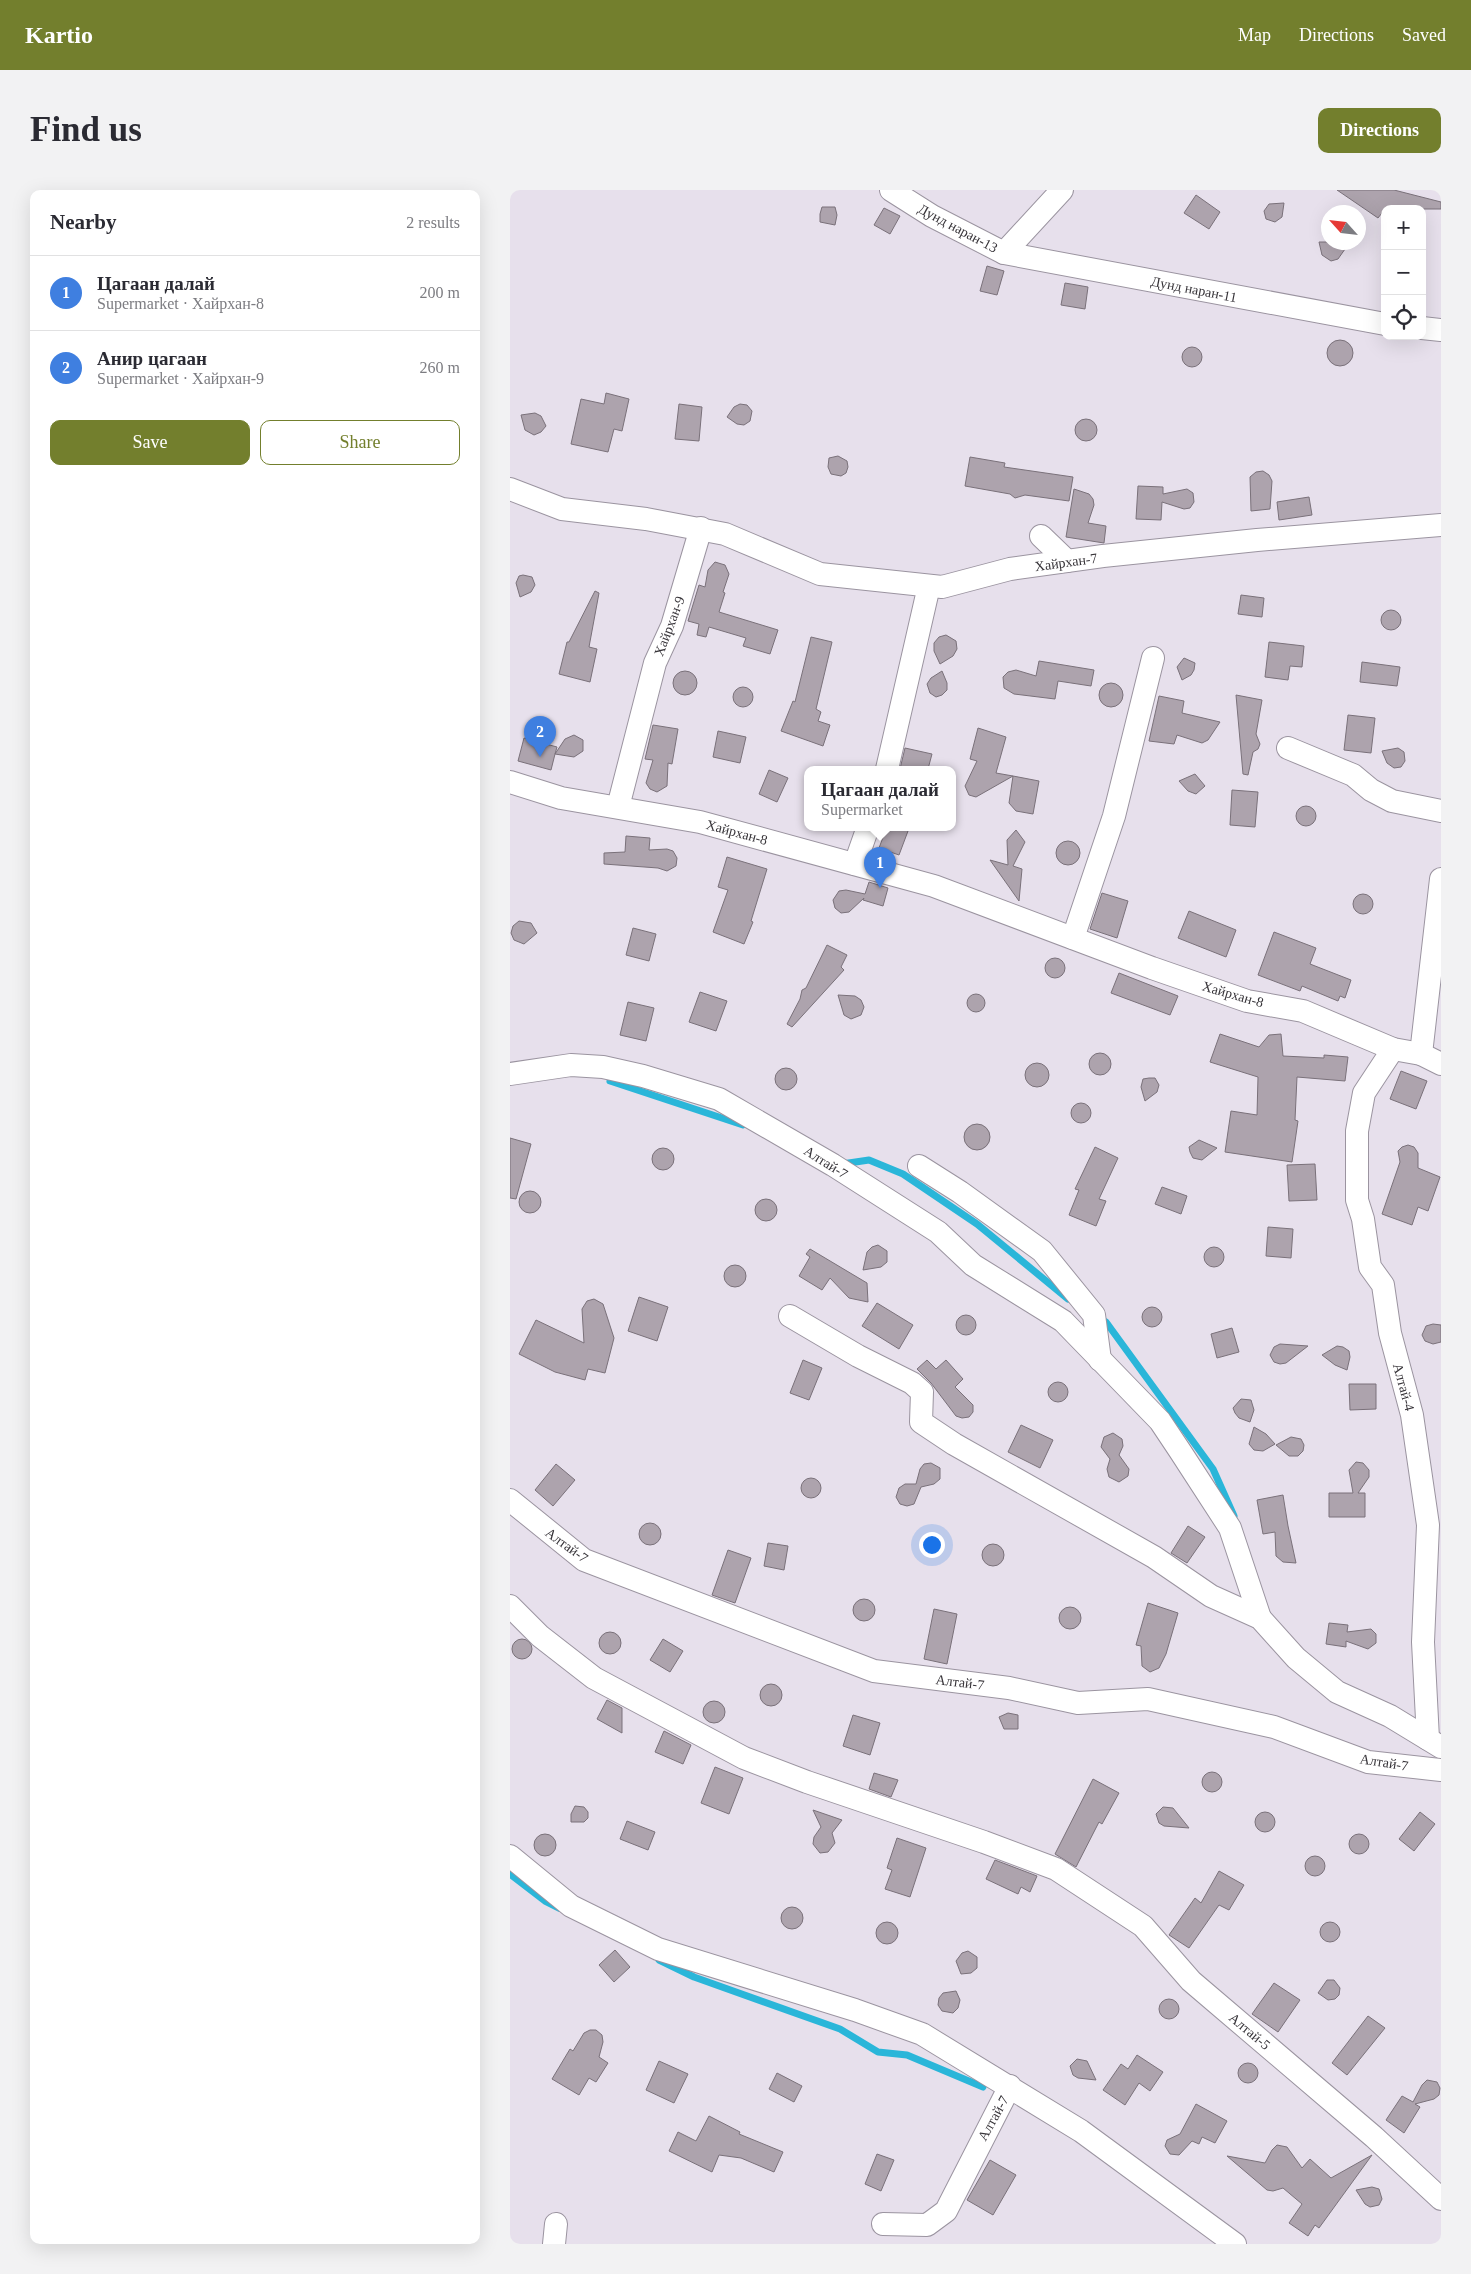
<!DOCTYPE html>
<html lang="en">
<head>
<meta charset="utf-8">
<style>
	body { margin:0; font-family:Georgia,serif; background:#f2f2f3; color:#2b2b33 }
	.controls { position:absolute; right:15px; top:15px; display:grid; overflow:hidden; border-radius:10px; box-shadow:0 5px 20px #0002 }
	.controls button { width:45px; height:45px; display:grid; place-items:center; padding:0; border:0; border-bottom:1px solid #e1e1e2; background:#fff; color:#2b2b33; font:25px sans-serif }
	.compass { position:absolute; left:811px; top:15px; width:45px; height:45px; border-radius:50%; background:#fff; box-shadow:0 5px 20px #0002; rotate:297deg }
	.you { position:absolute; left:421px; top:1354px; width:18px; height:18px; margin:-12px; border:4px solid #fff; border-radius:50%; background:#1a73e8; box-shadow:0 0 0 8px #1a73e833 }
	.badge { display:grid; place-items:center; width:32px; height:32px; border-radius:50%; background:#737f2d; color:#fff; font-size:16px; font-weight:700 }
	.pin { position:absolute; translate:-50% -41px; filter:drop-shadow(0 1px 2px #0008) }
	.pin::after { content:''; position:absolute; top:26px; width:18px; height:15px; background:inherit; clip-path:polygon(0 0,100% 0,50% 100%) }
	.popup { position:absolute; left:294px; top:576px; width:152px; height:65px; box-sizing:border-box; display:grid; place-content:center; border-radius:10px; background:#fff; filter:drop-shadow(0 1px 4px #0005); font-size:16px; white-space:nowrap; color:#7c7c81 }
	.popup b { font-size:19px; color:#2b2b33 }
	.popup::after { content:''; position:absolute; left:50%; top:100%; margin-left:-10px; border:10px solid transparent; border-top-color:#fff }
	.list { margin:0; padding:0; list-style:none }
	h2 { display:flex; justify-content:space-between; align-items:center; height:65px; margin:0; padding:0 20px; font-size:21px }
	h2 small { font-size:16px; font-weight:400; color:#7c7c81 }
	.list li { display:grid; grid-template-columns:32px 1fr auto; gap:15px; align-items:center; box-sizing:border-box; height:75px; padding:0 20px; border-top:1px solid #e1e1e2 }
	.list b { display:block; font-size:19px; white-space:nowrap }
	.list p { margin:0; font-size:16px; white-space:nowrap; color:#7c7c81 }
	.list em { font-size:16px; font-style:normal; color:#7c7c81 }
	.actions { display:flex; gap:10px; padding:15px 20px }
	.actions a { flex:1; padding:11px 0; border:1px solid #737f2d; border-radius:10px; text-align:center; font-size:18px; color:#737f2d }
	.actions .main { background:#737f2d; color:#fff }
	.icon { flex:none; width:28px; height:28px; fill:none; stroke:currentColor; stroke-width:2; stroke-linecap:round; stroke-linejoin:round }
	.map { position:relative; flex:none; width:931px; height:2054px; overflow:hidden; border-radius:10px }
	header { display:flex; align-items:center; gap:30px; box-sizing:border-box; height:70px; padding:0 25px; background:#737f2d; color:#fff }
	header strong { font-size:24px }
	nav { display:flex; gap:28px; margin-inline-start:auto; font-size:18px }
	.intro { display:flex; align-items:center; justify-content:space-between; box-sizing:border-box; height:120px; padding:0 30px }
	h1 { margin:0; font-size:35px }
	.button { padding:12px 22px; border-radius:10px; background:#737f2d; color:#fff; font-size:18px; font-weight:700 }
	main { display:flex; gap:30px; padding:0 30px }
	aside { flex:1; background:#fff; border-radius:10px; box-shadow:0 5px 20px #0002 }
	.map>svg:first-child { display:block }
</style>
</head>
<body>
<header>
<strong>Kartio</strong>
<nav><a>Map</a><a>Directions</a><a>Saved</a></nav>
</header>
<div class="intro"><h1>Find us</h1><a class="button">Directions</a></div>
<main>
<aside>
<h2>Nearby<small>2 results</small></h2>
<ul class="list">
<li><span class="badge" style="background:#3f7fe0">1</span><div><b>Цагаан далай</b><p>Supermarket · Хайрхан-8</p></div><em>200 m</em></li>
<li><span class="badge" style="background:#3f7fe0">2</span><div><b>Анир цагаан</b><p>Supermarket · Хайрхан-9</p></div><em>260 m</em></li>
</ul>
<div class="actions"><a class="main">Save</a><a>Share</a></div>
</aside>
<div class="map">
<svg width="931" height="2054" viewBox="0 0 931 2054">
	<rect width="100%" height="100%" fill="#e7e0ec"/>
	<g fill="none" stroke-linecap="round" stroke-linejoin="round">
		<g stroke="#2ab6d9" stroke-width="7">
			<polyline points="100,891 233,935"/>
			<polyline points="332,974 359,970 393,984 467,1034 558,1109"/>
			<polyline points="589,1128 596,1132 703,1279 724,1326"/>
			<polyline points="0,1684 35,1711 49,1718"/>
			<polyline points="149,1770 184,1787 330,1839 368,1862 397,1865 473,1897"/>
		</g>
	</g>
	<g fill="#ada3ad" stroke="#7a717a">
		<polygon points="827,0 884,0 931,12 931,19 875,19 868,28"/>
		<polygon points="686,5 710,22 699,39 674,23"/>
		<polygon points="774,13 772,27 765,32 756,29 754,21 759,14"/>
		<polygon points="312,17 325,17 327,25 325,35 310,32 310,24"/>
		<polygon points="374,18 390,26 380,44 364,35"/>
		<polygon points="809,52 840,52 828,69 821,71 812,65"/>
		<polygon points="477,76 494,81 487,105 470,101"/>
		<polygon points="555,93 578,97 575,119 551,115"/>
		<circle cx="830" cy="163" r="13"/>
		<circle cx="682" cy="167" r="10"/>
		<polygon points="96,203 119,209 112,241 104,239 98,262 61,254 71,209 94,214"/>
		<polygon points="169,214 192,217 189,251 165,249"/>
		<polygon points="230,214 237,215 242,221 240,231 234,235 227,234 217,227 224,217"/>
		<polygon points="25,223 31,226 36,236 31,242 24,245 15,240 11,225"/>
		<circle cx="576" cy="240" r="11"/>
		<polygon points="328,266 337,271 338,277 336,283 331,286 321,284 318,277 319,268"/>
		<polygon points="460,267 495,273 494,277 563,287 559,311 515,305 505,308 500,304 455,296"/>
		<polygon points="753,281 759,285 762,291 760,319 741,321 740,287 746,282"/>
		<polygon points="628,296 653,297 653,304 677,299 683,303 684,312 680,318 674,319 652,312 651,330 626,329"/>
		<polygon points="564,299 579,304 583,309 584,315 578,333 596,336 594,353 556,347"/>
		<polygon points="799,307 802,325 769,330 767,312"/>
		<polygon points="205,372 215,375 219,384 213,402 215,403 209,422 268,440 260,464 233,456 236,448 199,437 196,447 187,445 189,434 178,431 189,395 195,397 198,380"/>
		<polygon points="13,385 22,387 25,395 21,402 10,407 6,393 9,386"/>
		<polygon points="85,401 89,403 79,457 87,459 80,492 49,484 57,452 59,452"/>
		<polygon points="731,405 754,408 752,427 728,424"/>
		<circle cx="881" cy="430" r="10"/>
		<polygon points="436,445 446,451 447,459 443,466 430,474 424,461 424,453 429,447"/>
		<polygon points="301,447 322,452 306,519 311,522 308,531 320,535 313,556 271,541 283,511 285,512"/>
		<polygon points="759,452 794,456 792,477 780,476 778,490 755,487"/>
		<polygon points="674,468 685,473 684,480 681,485 672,490 667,477"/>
		<polygon points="529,471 584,480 581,496 548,491 545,509 504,504 494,498 493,487 498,482 506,480 526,486"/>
		<polygon points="852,472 890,477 887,496 850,492"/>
		<polygon points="432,481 437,493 437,500 432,505 426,507 420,503 417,494 421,488"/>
		<circle cx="175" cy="493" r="12"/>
		<circle cx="601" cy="505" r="12"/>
		<circle cx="233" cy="507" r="10"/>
		<polygon points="726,505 752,510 746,544 750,554 748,559 743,562 738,585 733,584"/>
		<polygon points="649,506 674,511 672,523 710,532 698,550 692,553 667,545 664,554 639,551"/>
		<polygon points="838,525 865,528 861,563 834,560"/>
		<polygon points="143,535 168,539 162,574 158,573 157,596 147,602 140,599 136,593 143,570 135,569"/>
		<polygon points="468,538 496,547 486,583 503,586 466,607 459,605 455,596 467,571 460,569"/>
		<polygon points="208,541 236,547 230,573 203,567"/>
		<polygon points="64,545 73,550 73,561 64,567 45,564 41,580 8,571 14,548 47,557 45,564 55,549"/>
		<polygon points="395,558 422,564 418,579 390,579"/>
		<polygon points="888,558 894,562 895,571 891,577 884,578 877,573 872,561"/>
		<polygon points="259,580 278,588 267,612 249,604"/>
		<polygon points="685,584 695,596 686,604 678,601 669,591"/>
		<polygon points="503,586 529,591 523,624 506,621 499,613"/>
		<polygon points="722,600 748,602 745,637 720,635"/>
		<circle cx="796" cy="626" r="10"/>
		<polygon points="377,637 389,637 398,641 389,665 369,658"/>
		<polygon points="506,640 515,652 503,676 512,679 509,711 480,670 498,675 497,650"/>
		<polygon points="116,646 140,648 139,660 157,659 163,661 167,668 166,676 157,681 148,678 94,674 94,663 115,662"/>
		<circle cx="558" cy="663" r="12"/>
		<polygon points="217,667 257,679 241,731 243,732 234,754 203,742 218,700 208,697"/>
		<polygon points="359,692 378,698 373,716 353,710 354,708 339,722 331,723 325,718 323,710 329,701 336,700 355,704"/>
		<polygon points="592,703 618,711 607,748 580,739"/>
		<circle cx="853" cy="714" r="10"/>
		<polygon points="679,721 726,740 716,767 668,748"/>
		<polygon points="9,731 21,733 27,743 14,754 4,750 1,743 3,736"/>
		<polygon points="123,738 146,744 139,771 116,765"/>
		<polygon points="764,742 806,758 800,774 841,790 835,808 830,806 828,811 792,796 790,801 748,785"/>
		<polygon points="317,755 337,765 331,777 334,780 282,837 277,834 290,809 292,800 296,798"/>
		<circle cx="545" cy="778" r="10"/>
		<polygon points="609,783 668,806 660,825 601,803"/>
		<polygon points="190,802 217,811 206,841 179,832"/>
		<circle cx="466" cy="813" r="9"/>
		<polygon points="328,805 345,806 351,810 354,817 351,825 341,829 334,825"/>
		<polygon points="118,812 144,818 136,851 110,845"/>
		<polygon points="710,844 749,857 759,845 771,844 773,866 814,868 814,865 838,867 835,891 787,887 785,930 788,931 782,972 715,962 721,921 747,925 748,887 700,872"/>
		<circle cx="590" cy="874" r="11"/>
		<circle cx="527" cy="885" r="12"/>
		<circle cx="276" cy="889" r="11"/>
		<polygon points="891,881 917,891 906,919 880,909"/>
		<polygon points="639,888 645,888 649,895 647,902 635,911 631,897 633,889"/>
		<circle cx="571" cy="923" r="10"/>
		<circle cx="467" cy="947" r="13"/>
		<polygon points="0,948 21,954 6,1009 0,1008"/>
		<polygon points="689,950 707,958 692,970 683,968 680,962 679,957"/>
		<polygon points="898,955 904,957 908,963 908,978 930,987 918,1021 908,1017 902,1035 872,1024 890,972 888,961 892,957"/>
		<polygon points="585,957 608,968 589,1009 596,1011 586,1036 559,1025 569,1000 565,999"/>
		<circle cx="153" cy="969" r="11"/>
		<polygon points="805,974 807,1010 779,1011 777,975"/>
		<polygon points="652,997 677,1006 671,1024 645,1014"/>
		<circle cx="20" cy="1012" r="11"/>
		<circle cx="256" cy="1020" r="11"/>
		<polygon points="758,1037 783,1039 781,1068 756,1066"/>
		<polygon points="368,1055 377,1061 377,1072 371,1077 353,1080 357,1062 362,1057"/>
		<circle cx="704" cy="1067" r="10"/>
		<polygon points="300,1059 357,1093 358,1112 339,1108 320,1088 312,1100 289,1086 300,1067 296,1064"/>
		<circle cx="225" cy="1086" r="11"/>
		<polygon points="129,1107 158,1117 147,1151 118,1141"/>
		<polygon points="84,1109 93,1114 104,1148 95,1183 78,1179 75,1190 45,1182 9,1164 26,1130 74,1153 72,1119 77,1111"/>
		<polygon points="367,1113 403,1135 389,1159 352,1136"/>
		<circle cx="642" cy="1127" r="10"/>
		<circle cx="456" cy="1135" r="10"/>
		<polygon points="923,1134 931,1135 931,1152 923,1154 915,1151 912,1145 916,1136"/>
		<polygon points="722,1138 729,1162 707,1168 701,1144"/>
		<polygon points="770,1154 798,1156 776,1173 770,1174 764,1172 760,1165 764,1157"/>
		<polygon points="827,1156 833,1157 839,1161 840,1167 837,1180 825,1175 812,1165"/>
		<polygon points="293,1170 312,1178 299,1210 280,1203"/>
		<polygon points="417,1170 426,1179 436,1170 453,1189 445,1197 463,1215 463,1222 459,1227 452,1228 446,1226 421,1193 407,1179"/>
		<circle cx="548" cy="1202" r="10"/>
		<polygon points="839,1194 866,1194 866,1219 840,1220"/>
		<polygon points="731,1209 741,1210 744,1220 740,1232 729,1228 725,1223 723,1218"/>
		<polygon points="511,1235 543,1250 530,1278 498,1262"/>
		<polygon points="744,1237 756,1244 765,1254 753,1261 744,1260 739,1254"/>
		<polygon points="603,1243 612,1249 613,1256 609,1265 619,1279 618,1286 609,1292 599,1287 597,1279 600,1269 591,1257 594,1247"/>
		<polygon points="781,1247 791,1249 794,1255 793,1261 788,1266 779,1266 766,1255"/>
		<polygon points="846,1272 853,1273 859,1280 859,1287 848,1303 855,1303 855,1327 819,1327 819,1303 843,1303 839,1280"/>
		<polygon points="421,1273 430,1278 430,1289 424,1294 411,1297 404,1314 397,1316 390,1314 386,1307 389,1298 395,1294 406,1294 410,1279 414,1274"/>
		<polygon points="46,1274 65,1290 43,1316 25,1300"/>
		<circle cx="301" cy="1298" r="10"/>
		<polygon points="773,1305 778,1336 786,1373 773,1372 766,1366 765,1342 753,1344 747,1310"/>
		<circle cx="140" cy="1344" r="11"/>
		<polygon points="678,1336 695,1347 677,1373 661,1363"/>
		<polygon points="258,1353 278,1356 274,1380 254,1376"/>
		<circle cx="483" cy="1365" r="11"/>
		<polygon points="218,1360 241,1368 225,1413 202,1405"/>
		<circle cx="354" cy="1420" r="11"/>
		<polygon points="638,1413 668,1423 656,1464 649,1478 640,1482 632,1476 631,1456 626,1455"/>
		<circle cx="560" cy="1428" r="11"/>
		<polygon points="424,1419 447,1424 437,1474 414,1469"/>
		<polygon points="819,1433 838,1435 837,1442 861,1439 866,1444 866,1453 858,1459 836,1451 836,1457 816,1454"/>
		<circle cx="100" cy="1453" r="11"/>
		<circle cx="12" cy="1459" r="10"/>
		<polygon points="153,1449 173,1461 160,1482 140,1470"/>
		<circle cx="261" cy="1505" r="11"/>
		<polygon points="97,1510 112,1518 112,1543 87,1529"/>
		<circle cx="204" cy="1522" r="11"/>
		<polygon points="498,1523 508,1525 508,1539 494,1539 489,1527"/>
		<polygon points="343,1525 370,1533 360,1565 333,1556"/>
		<polygon points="154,1541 181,1555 173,1574 145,1562"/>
		<polygon points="205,1577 233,1588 219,1624 191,1613"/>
		<circle cx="702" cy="1592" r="10"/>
		<polygon points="364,1583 388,1590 381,1607 359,1599"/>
		<polygon points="583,1589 609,1603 592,1634 589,1632 566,1677 545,1664"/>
		<polygon points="65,1616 74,1617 78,1622 78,1628 74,1632 61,1632 61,1624"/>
		<polygon points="653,1617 663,1618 679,1638 654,1636 649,1633 646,1624"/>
		<polygon points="303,1620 332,1630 322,1643 325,1653 318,1662 310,1663 303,1654 304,1647 311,1637"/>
		<circle cx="755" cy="1632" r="10"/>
		<polygon points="910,1622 925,1634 904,1661 889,1649"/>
		<polygon points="117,1631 145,1642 138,1660 110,1649"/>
		<circle cx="849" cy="1654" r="10"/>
		<circle cx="35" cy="1655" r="11"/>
		<polygon points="387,1648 416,1658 400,1707 375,1699 382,1680 377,1678"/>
		<circle cx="805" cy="1676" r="10"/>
		<polygon points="485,1670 527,1686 520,1702 511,1697 508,1704 476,1689"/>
		<polygon points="709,1681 734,1695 719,1720 709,1715 679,1758 659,1745 685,1708 691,1713"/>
		<circle cx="282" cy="1728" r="11"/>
		<circle cx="820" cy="1742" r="10"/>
		<circle cx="377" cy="1743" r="11"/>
		<polygon points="105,1760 120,1777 104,1792 89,1775"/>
		<polygon points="458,1761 467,1767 467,1778 461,1783 451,1784 446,1771 452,1763"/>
		<polygon points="817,1790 824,1790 830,1798 829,1805 825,1809 818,1810 808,1803"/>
		<polygon points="764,1793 790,1810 768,1842 742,1824"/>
		<polygon points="446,1801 450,1810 448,1818 443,1823 432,1821 428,1815 429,1808 433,1803"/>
		<circle cx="659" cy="1819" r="10"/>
		<polygon points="858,1826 875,1838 837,1885 822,1873"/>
		<polygon points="80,1840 86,1840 92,1845 93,1852 89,1867 98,1873 86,1892 79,1888 69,1905 42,1889 60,1859 63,1861 74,1843"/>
		<polygon points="627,1865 653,1882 640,1901 629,1893 615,1915 593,1900 611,1874 618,1879"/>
		<polygon points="567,1869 577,1871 586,1890 568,1888 563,1885 560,1876"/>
		<polygon points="149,1871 178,1884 164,1913 136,1900"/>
		<circle cx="738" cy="1883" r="10"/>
		<polygon points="267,1883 292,1896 284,1912 259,1899"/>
		<polygon points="917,1890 927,1892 930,1898 929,1905 924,1909 905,1914 910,1917 894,1943 876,1930 892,1906 903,1912 912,1895"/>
		<polygon points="686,1914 717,1931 705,1953 692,1947 689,1954 682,1951 669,1965 660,1964 655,1956 657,1950 670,1944"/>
		<polygon points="199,1926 230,1942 229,1944 273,1962 264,1982 231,1968 209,1965 202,1982 159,1961 168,1942 186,1951"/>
		<polygon points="767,1955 777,1957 792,1978 800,1969 821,1988 862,1965 809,2038 805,2035 798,2046 779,2033 792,2014 773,1998 763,2001 757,2000 717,1966 755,1973 762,1960"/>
		<polygon points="367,1964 384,1970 371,2001 355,1994"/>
		<polygon points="480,1970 506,1985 483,2025 457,2010"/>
		<polygon points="862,1997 869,1999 872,2009 869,2015 860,2017 855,2014 846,2000"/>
	</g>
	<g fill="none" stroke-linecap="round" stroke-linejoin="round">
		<defs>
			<g id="minor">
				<polyline points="381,0 422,26 494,63 875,134"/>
				<polyline points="494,63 552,0"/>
				<polyline points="912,138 931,140"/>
				<polyline points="0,299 52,319 136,329 215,344 310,384 432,397 500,379 593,366 747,350 931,335"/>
				<polyline points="531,346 557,371"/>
				<polyline points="778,558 843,585 861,600 882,611 931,621"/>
				<polyline points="377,579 419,396"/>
				<polyline points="0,592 51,608 190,632 424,696 642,778 737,811 793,821 883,859 911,864 931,874"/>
				<polyline points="108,617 145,473 162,436 191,338"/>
				<polyline points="345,674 358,637"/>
				<polyline points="563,748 604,626 643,468"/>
				<polyline points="883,859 854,903 847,941 847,1010 853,1029 860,1077 873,1095 880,1143 902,1225 918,1335 913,1452 918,1549"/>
				<polyline points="911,864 931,689"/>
				<polyline points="0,884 61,875 93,877 133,886 209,909 323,975 428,1042 463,1075 553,1131 650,1231 670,1261 720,1338 750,1428"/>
				<polyline points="409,976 450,1002 532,1061 584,1125 590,1170"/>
				<polyline points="280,1126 348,1166 402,1193 412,1202 411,1232 444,1254 644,1367 701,1406 750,1428 786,1468 827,1502 880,1526 931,1557"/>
				<polyline points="0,1310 74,1370 364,1481 499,1498 568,1513 638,1509 764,1537 858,1572 931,1580"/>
				<polyline points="0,1416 30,1446 84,1488 234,1568 297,1592 474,1652 546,1679 633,1736 681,1791 864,1947 931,2009"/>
				<polyline points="0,1666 61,1716 148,1759 345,1820 412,1844 571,1941 725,2054"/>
				<polyline points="373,2034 417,2035 436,2021 500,1896"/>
				<polyline points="44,2054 46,2034"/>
			</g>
		</defs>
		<use href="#minor" stroke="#9b94a0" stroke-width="24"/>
		<use href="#minor" stroke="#fff" stroke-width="22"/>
	</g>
	<g text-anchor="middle" stroke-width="4" stroke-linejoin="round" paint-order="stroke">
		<g font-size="14" fill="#373439" stroke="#fff">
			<text transform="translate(448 38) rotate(28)" y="5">Дунд наран-13</text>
			<text transform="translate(684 99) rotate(11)" y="5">Дунд наран-11</text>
			<text transform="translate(556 372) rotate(-8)" y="5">Хайрхан-7</text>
			<text transform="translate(159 436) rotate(-69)" y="5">Хайрхан-9</text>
			<text transform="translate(227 642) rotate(15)" y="5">Хайрхан-8</text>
			<text transform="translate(723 804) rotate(16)" y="5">Хайрхан-8</text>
			<text transform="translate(316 972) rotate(32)" y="5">Алтай-7</text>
			<text transform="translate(894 1197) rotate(75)" y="5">Алтай-4</text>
			<text transform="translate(57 1355) rotate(36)" y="5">Алтай-7</text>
			<text transform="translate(450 1492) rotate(7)" y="5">Алтай-7</text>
			<text transform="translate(874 1572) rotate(9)" y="5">Алтай-7</text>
			<text transform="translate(740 1841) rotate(40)" y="5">Алтай-5</text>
			<text transform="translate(483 1928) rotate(-61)" y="5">Алтай-7</text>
		</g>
	</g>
</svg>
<div class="controls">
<button>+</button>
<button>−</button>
<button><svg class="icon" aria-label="locate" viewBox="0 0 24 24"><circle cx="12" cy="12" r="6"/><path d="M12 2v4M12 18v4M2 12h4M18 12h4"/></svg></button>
</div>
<svg class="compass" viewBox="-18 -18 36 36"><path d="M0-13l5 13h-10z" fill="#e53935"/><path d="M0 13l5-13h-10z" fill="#7c7c81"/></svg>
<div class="you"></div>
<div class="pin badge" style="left:370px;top:698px;background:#3f7fe0">1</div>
<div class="popup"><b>Цагаан далай</b>Supermarket</div>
<div class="pin badge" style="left:30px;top:567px;background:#3f7fe0">2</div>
</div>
</main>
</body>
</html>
